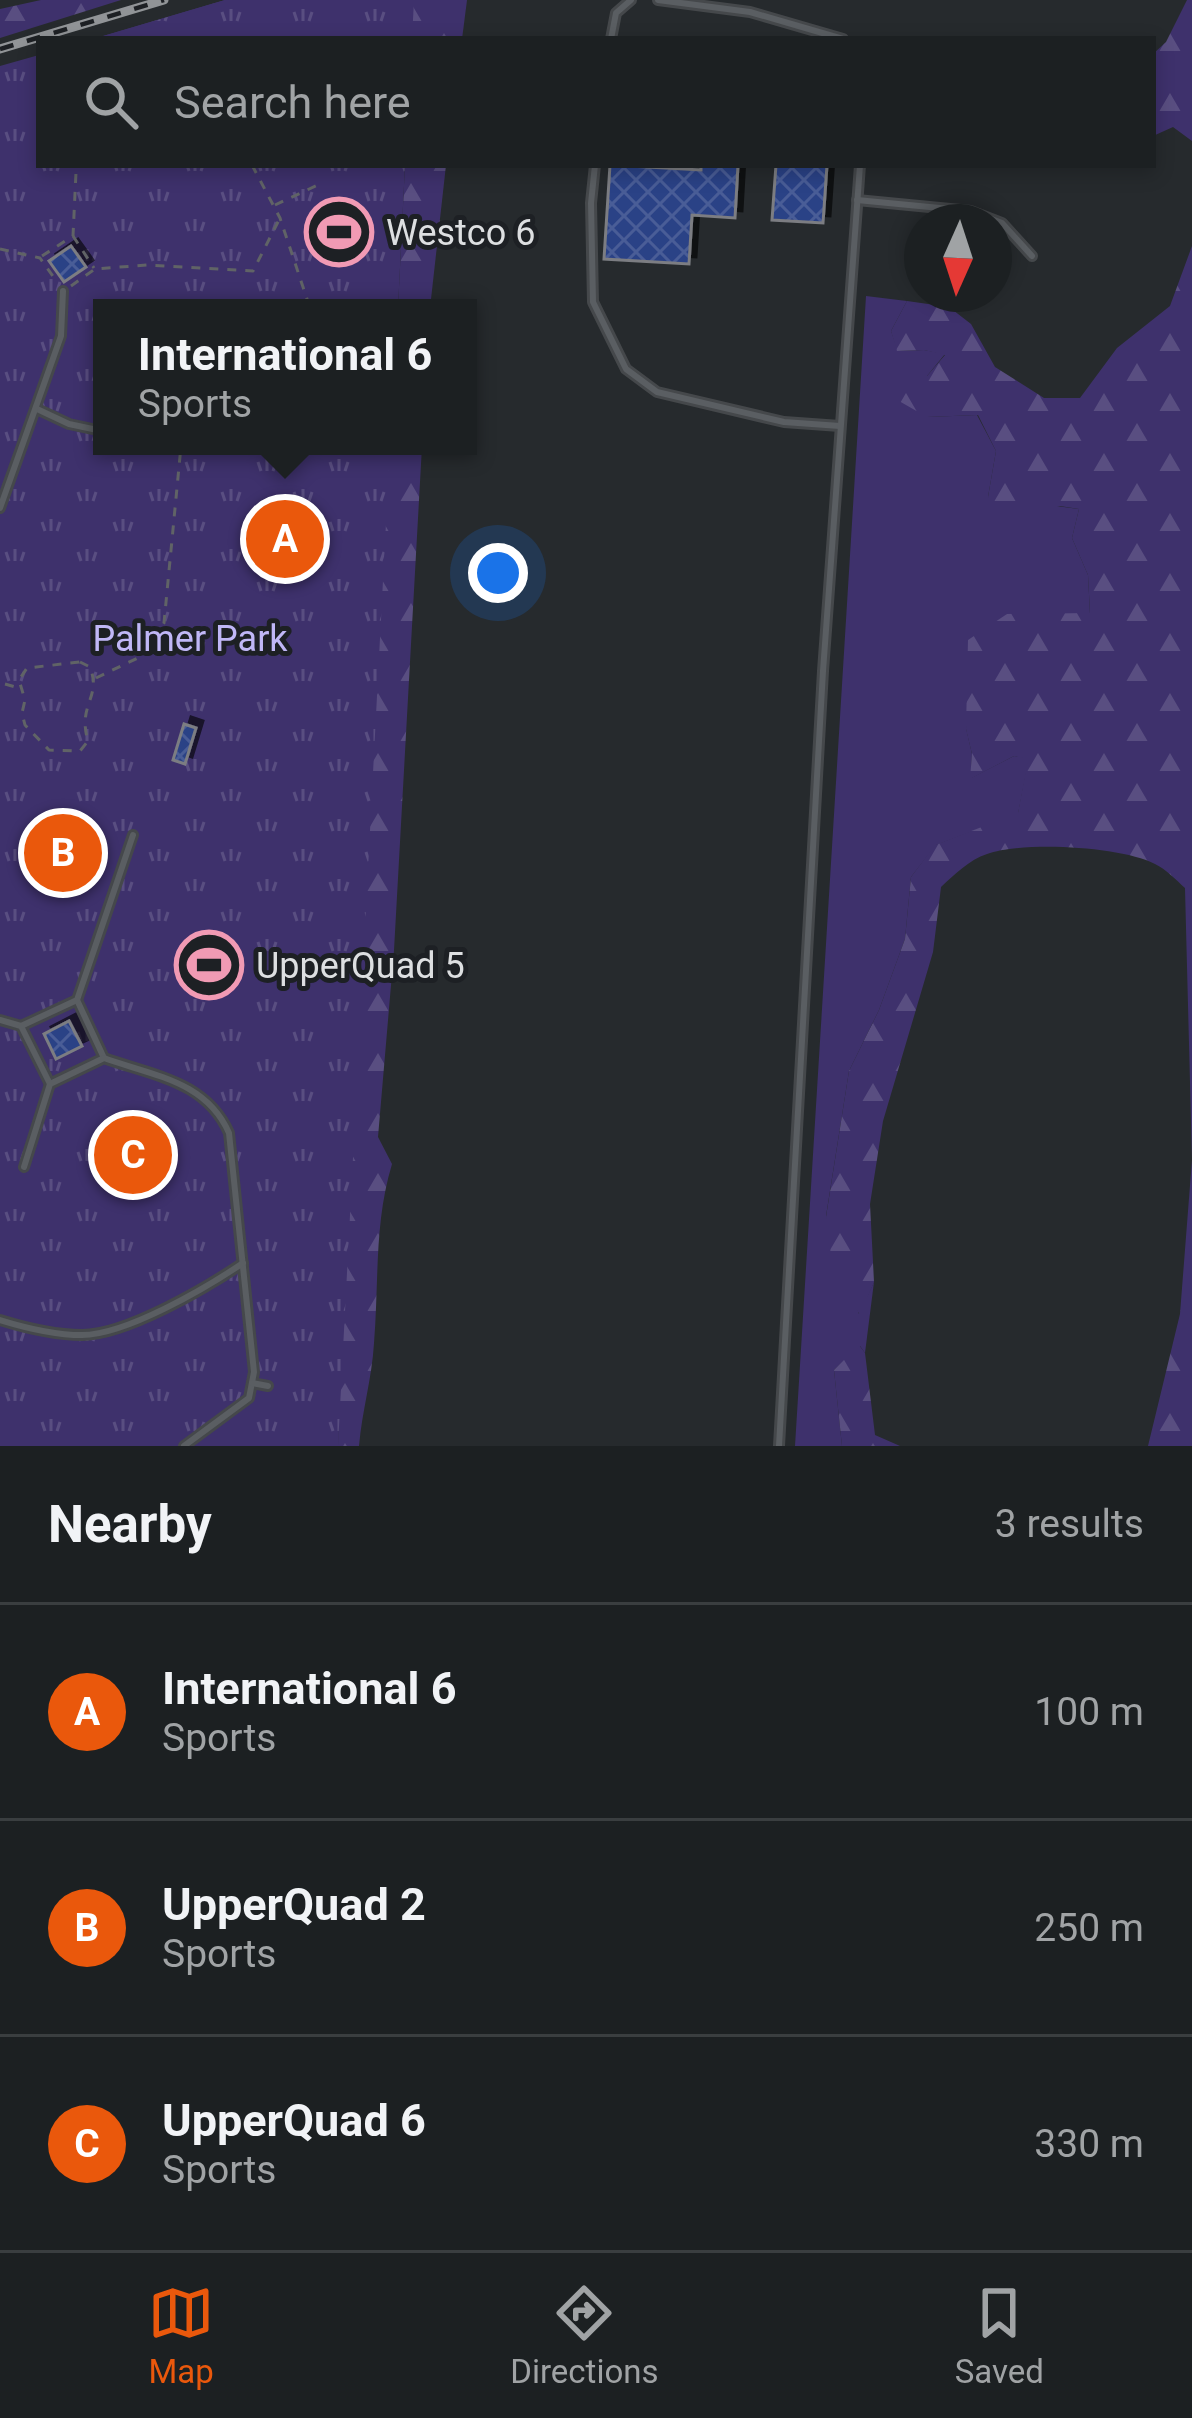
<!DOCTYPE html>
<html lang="en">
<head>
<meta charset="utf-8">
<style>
	body { margin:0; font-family:Roboto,sans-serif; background:#292d2f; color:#f1f3f6 }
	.compass { position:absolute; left:904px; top:204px; width:108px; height:108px; border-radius:50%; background:#1c2022; box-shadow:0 6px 18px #0003; rotate:183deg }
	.you { position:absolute; left:498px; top:573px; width:42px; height:42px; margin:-30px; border:9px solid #fff; border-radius:50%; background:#1a73e8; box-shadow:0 0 0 18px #1a73e833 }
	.badge { display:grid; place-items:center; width:78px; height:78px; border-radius:50%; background:#ea580c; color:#fff; font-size:39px; font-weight:700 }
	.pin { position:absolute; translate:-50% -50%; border:6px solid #fff; box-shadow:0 3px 12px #0006 }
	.popup { position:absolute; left:93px; top:299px; width:384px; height:156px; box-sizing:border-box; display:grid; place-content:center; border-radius:0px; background:#1c2022; filter:drop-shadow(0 3px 9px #0005); font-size:39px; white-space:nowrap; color:#a0a3a5 }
	.popup b { font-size:45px; color:#f1f3f6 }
	.popup::after { content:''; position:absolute; left:50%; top:100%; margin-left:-24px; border:24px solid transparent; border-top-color:#1c2022 }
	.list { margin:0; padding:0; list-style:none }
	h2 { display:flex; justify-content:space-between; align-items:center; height:156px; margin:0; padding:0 48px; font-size:51px }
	h2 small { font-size:39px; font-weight:400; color:#a0a3a5 }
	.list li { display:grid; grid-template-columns:78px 1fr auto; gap:36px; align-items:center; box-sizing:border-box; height:216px; padding:0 48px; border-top:3px solid #3a3e40 }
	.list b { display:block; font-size:45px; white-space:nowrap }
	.list p { margin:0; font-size:39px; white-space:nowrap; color:#a0a3a5 }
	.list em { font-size:39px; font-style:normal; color:#a0a3a5 }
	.icon { flex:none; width:66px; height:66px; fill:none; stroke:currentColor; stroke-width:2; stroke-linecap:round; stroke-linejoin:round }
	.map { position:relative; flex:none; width:1192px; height:1446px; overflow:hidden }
	.search { position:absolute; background:#1c2022; box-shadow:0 6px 18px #0003; left:36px; right:36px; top:36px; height:132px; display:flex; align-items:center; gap:30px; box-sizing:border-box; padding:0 42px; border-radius:0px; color:#a0a3a5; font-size:45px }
	.sheet { height:804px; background:#1c2022 }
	nav { display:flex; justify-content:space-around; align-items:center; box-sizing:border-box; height:168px; border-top:3px solid #3a3e40; background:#1c2022; font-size:33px; color:#a0a3a5 }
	nav a { display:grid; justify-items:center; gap:6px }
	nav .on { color:#ea580c }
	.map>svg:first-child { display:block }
</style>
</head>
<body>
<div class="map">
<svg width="1192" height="1446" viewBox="0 0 1192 1446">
	<defs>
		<pattern id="forest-firs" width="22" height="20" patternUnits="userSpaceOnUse" patternTransform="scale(3)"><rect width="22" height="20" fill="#3e316c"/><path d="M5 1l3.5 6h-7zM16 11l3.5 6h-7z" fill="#594e81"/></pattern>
		<pattern id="park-tufts" width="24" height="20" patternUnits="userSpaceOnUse" patternTransform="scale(3)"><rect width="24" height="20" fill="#3e316c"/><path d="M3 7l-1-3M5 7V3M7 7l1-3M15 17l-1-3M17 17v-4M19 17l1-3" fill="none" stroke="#594e81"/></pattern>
		<pattern id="building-cross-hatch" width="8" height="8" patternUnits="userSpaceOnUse" patternTransform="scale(3)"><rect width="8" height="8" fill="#2c4286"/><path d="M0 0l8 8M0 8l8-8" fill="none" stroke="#4a5d97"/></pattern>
		<filter id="shadow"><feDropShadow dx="7" dy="-7" stdDeviation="0" flood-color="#0009"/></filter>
	</defs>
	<rect width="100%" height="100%" fill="#262a2d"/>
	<polygon fill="#3e316c" points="866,296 907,301 891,331 898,351 924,350 945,354 927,376 927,417 977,415 996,451 988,497 1079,509 1072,538 1088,575 1090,614 1007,614 966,728 972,754 971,778 1014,756 1029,758 1018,814 936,845 911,877 905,939 879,1010 849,1071 826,1216 859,1314 874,1282 865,1353 860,1346 834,1370 842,1446 795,1446"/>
	<g fill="url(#forest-firs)">
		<polygon points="41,0 121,0 0,38 0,9"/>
		<polygon points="225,0 467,0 462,39 93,39"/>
		<polygon points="1187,0 1192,0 1192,141 1173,127 1153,136 1153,54 1166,42"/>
		<polygon points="405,165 446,165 430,308 398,308"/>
		<path d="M 1192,246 L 1192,1446 L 1148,1446 L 1180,1314 L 1192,1160 L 1185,888 C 1176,880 1166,869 1155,864 C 1121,846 1023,841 987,854 C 969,860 955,874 941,887 L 933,952 L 883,1121 L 870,1204 L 874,1282 L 860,1315 L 833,1271 L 826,1217 L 849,1071 L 879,1010 L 905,939 L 911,877 L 935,845 L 1018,813 L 1028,759 L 1014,756 L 970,779 L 972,754 L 966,729 L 968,640 L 1007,614 L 1090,613 L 1088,575 L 1072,538 L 1079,509 L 1060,506 L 1009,519 L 988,497 L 996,451 L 978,415 L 927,417 L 885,393 L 892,371 L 927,376 L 945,355 L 924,350 L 897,351 L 891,331 L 907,301 L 949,307 L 971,324 L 995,367 L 1044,398 L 1080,398 L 1117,348 L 1170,306 Z"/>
		<path d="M 357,446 L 422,446 L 394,950 L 378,1137 L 392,1164 C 374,1223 379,1282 374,1343 C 372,1378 362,1411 359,1446 L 338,1446 Z"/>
		<polygon points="859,1345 865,1353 875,1435 900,1446 842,1446 834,1370"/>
	</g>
	<g fill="url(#park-tufts)">
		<polygon points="225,0 414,0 412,39 93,39"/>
		<polygon points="39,55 39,165 405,165 398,308 102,308 102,446 390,446 338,1446 0,1446 0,66"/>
	</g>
	<g fill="url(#building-cross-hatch)" stroke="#7b7d82" stroke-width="3" filter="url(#shadow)">
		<polygon points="610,165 701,170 701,165 738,165 735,218 692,215 689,264 604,259"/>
		<polygon points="776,165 827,165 823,223 772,220"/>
		<polygon points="71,246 86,267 64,282 49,261"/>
		<polygon points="184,724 196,728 185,764 173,760"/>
		<polygon points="69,1021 82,1046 56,1059 44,1034"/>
	</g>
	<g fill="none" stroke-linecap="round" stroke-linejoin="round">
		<defs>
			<g id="service">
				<polyline points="658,0 750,12 843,39"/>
				<polyline points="611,39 616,13 631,0"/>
				<polyline points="595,165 591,203 593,302 626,369 657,392 784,422 840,426"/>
				<polyline points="857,200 971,211 1002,223 1032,256"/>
				<polyline points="37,409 69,424 102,431"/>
				<polyline points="0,508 61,336 63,291"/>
				<polyline points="77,1000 104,1058"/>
				<polyline points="0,1020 21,1026 50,1084"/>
				<polyline points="21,1026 77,1000 133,835"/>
				<path d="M 24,1167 L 50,1084 L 104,1058 C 154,1076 206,1081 229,1133 L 254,1372 L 249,1398 L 184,1446"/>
				<path d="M 0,1320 C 26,1328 55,1335 82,1335 C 126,1335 206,1288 243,1263"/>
				<polyline points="252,1383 268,1386"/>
				<polyline points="779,1446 823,671 860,165"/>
			</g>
		</defs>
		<use href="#service" stroke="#45484b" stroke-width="12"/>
		<g stroke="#606366" stroke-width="3" stroke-dasharray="9 9" stroke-linecap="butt">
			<polyline points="252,165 280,218 310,308"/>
			<polyline points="275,205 322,183"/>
			<polyline points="73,236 94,268"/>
			<polyline points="0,249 40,258 57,282"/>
			<polyline points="42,256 73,236 76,172"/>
			<polyline points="71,286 95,269 147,265 253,271 280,218"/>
			<path d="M 80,662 L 90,667 C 102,698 77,704 88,741 L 80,751 L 49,750 L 25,725 L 22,713 L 25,700 L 19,680 L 27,668 Z"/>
			<polyline points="96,678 144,655 164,623 181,446"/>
			<polyline points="5,684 19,688"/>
		</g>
		<use href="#service" stroke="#5a5e62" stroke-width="6"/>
		<defs>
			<polyline id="rail" points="0,49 164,0"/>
		</defs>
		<use href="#rail" stroke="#919497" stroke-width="9"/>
		<use href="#rail" stroke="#1d2024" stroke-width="4.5" stroke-dasharray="14" stroke-linecap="butt"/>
	</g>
	<defs>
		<symbol id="stadium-ring" viewBox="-11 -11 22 22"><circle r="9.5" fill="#1d2024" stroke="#f19ab4" stroke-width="1.5"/><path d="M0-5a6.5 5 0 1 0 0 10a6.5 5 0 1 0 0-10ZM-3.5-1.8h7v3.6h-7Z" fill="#f19ab4"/></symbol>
	</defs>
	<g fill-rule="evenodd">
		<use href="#stadium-ring" x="301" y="194" width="76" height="76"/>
		<use href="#stadium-ring" x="171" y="927" width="76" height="76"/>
	</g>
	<g text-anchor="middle" stroke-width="10" stroke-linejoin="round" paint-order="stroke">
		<g font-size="36" fill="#dddfe1" stroke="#1d2024" text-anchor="start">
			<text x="386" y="245">Westco 6</text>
			<text x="256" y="978">UpperQuad 5</text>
		</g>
		<g font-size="36" fill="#c0b7f6" stroke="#1d2024">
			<text x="190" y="651">Palmer Park</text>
		</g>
	</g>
</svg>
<svg class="compass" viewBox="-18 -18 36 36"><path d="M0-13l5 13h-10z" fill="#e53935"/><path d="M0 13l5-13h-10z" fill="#a0a3a5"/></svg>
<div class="you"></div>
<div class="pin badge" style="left:285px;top:539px">A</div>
<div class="popup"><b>International 6</b>Sports</div>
<div class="pin badge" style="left:63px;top:853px">B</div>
<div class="pin badge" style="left:133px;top:1155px">C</div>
<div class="search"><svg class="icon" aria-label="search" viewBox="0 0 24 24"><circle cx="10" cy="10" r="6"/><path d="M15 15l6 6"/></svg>Search here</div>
</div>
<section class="sheet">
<h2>Nearby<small>3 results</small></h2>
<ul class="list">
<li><span class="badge">A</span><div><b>International 6</b><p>Sports</p></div><em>100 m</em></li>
<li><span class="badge">B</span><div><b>UpperQuad 2</b><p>Sports</p></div><em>250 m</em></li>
<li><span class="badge">C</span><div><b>UpperQuad 6</b><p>Sports</p></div><em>330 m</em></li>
</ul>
</section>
<nav>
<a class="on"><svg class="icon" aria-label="map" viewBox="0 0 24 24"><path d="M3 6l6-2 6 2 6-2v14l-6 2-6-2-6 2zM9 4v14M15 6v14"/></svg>Map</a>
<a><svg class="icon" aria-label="directions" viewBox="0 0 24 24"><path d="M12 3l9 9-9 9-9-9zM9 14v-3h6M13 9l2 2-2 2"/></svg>Directions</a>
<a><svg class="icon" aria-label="saved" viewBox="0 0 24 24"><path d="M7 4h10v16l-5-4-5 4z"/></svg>Saved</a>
</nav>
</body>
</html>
